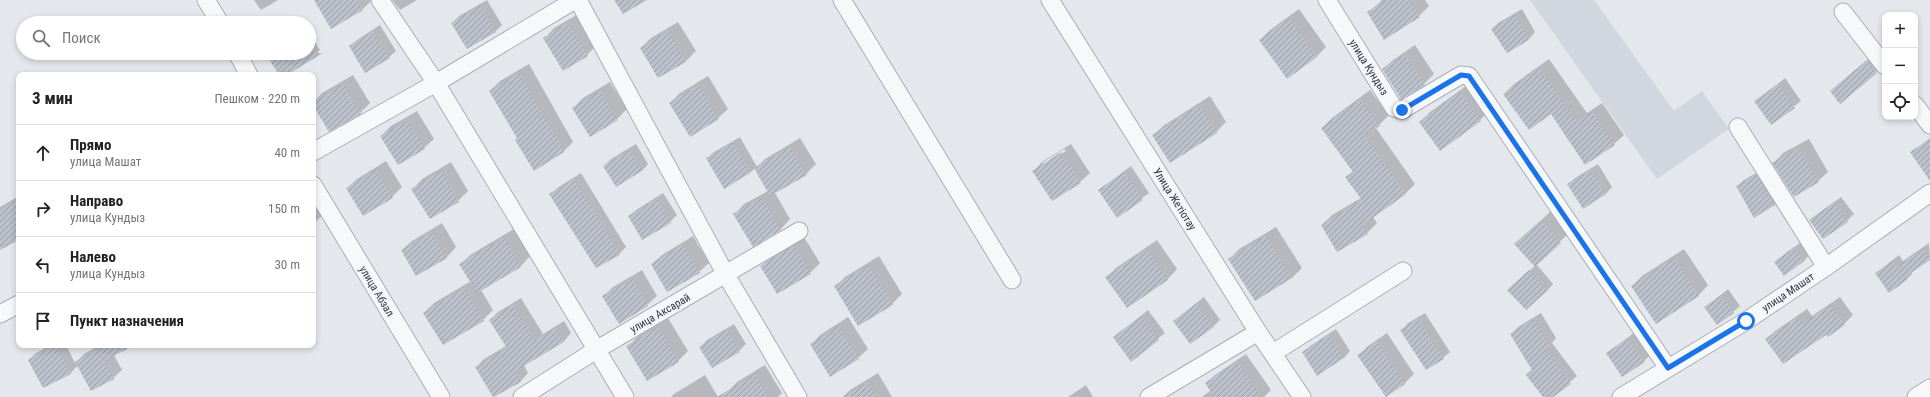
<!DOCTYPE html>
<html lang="ru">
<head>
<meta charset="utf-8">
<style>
	body { margin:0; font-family:"Roboto Condensed",sans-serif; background:#f2f2f2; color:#222 }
	.controls { position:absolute; right:12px; top:12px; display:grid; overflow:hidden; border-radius:8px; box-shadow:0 2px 6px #0003 }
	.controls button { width:36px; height:36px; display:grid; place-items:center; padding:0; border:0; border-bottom:1px solid #e0e0e0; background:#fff; color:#222; font:20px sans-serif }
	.stop { position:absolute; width:12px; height:12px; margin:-9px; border:3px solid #1a73e8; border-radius:50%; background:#fff }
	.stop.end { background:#1a73e8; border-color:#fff; box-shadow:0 1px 4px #0008 }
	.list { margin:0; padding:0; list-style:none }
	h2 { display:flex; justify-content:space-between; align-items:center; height:52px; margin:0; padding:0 16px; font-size:17px }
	h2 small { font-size:13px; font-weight:400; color:#767676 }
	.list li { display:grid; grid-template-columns:26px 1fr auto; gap:12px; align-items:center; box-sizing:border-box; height:56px; padding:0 16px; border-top:1px solid #e0e0e0 }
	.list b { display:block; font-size:15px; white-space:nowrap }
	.list p { margin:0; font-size:13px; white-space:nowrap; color:#767676 }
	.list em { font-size:13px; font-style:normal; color:#767676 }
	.icon { flex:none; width:22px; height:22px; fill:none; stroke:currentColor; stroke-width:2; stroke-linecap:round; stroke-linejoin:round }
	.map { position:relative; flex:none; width:1930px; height:397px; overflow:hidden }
	.search { position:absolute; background:#fff; box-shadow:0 2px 6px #0003; left:16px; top:16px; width:300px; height:44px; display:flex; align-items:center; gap:10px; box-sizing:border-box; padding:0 14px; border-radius:22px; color:#767676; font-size:15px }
	.panel { position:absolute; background:#fff; box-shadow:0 2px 6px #0003; left:16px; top:72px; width:300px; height:276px; border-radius:8px }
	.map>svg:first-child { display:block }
</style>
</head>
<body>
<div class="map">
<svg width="1930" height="397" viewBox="0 0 1930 397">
	<defs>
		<pattern id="building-hatch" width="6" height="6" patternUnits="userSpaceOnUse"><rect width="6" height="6" fill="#bbc0ca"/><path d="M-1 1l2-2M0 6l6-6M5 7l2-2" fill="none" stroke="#989da6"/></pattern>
	</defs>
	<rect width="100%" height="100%" fill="#e4e7ec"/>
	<polygon fill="#d2d6de" points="1530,0 1594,0 1674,111 1702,91 1729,129 1657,179"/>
	<g fill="#0003" fill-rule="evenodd">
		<polygon points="254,0 278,0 261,10"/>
		<polygon points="315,0 372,0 363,9 332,28"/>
		<polygon points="392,0 417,0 400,10"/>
		<polygon points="487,0 502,25 495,32 452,23 459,16"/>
		<polygon points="1382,0 1425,0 1429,6 1419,16 1385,38 1368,13"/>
		<polygon points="1299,9 1326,47 1317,56 1260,40 1270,30"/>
		<polygon points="1522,9 1535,32 1529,39 1507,52 1492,29 1498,23"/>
		<polygon points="578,14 597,45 587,55 545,38 554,28"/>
		<polygon points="678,22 696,51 686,61 659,77 641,48 651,38"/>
		<polygon points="380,25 396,51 389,57 350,46 357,40"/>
		<polygon points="309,32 320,50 310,60 285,75 280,75 267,53 309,53"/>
		<polygon points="1415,45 1434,74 1424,84 1401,98 1383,69 1393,60"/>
		<polygon points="1874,54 1883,66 1841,103 1838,85"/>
		<polygon points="1549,59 1587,113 1602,103 1624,135 1614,144 1552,112 1504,94 1514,84"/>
		<polygon points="529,64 573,142 563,152 518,138 490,91 500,81"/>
		<polygon points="353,75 370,103 360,113 329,130 313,103 322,93"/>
		<polygon points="708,76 728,109 718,118 670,103 680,93"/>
		<polygon points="1785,78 1801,101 1772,123 1756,101"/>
		<polygon points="610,82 627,109 617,119 573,108 583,98"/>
		<polygon points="1470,83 1490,110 1480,120 1420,122 1430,112"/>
		<polygon points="1370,90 1389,115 1376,128 1415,184 1406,193 1373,217 1377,223 1367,233 1322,225 1332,215 1361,198 1347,177 1353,171 1322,128 1332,118"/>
		<polygon points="1210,96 1226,122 1216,132 1154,135 1163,126"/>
		<polygon points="417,111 434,139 424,148 381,136 391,126"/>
		<polygon points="740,137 757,167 765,159 800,138 816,164 806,174 775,193 790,219 781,229 753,245 735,214 744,204 768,191 755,168 750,173 724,187 707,158 714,152"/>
		<polygon points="1930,138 1930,169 1911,153"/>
		<polygon points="1809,139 1828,172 1818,181 1774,163 1783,153"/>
		<polygon points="636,144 648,164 642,171 604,166 611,159"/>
		<path d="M 1071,144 L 1090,173 L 1080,182 L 1034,171 L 1043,161 ZM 1064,149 L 1066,151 L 1043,165 L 1043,162 Z"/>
		<polygon points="386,161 402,187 392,197 363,214 347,188 357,179"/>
		<polygon points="451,162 468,191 458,201 413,189 422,179"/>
		<polygon points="1598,164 1612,187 1606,194 1569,184 1575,178"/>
		<polygon points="1131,166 1149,193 1117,216 1099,190"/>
		<polygon points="1763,169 1781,198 1775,205 1754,216 1737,186 1744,180"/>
		<polygon points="581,173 626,247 619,254 551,194 557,188"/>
		<polygon points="19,175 19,185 16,179"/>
		<polygon points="313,188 326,212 313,224"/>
		<polygon points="663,193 677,215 670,222 629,217 636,210"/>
		<polygon points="19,196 19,239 0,248 0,207"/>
		<polygon points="1841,197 1854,214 1847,221 1810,220"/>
		<polygon points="1551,211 1570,232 1536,264 1553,284 1547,291 1515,283 1535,266 1525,235"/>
		<polygon points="442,223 456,247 447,257 417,275 402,250 412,241"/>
		<polygon points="1276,227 1302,268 1292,278 1255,300 1230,259 1239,249"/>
		<polygon points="514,229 530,256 521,266 481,290 493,310 483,320 424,313 434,303 471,281 461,264 470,255"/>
		<polygon points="693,236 709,263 699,272 652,264 662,255"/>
		<polygon points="804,237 820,263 810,273 761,266 771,257"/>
		<polygon points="1157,240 1177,269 1168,279 1127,307 1107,277 1116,268"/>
		<polygon points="1801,242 1810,254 1804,261 1775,262"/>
		<polygon points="1929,243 1930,258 1911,272 1912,274 1906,280 1876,273 1899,255 1903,261"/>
		<polygon points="1684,249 1708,285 1699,295 1656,323 1632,286 1642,276"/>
		<polygon points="879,256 902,294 892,304 835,287 845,277"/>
		<polygon points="642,270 657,296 647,305 604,296 613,287"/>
		<polygon points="1728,289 1740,306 1733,312 1705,308"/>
		<polygon points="1204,297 1220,320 1213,327 1174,321"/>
		<polygon points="1840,297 1853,315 1844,324 1826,333 1767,339 1775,331 1807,309 1812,316"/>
		<polygon points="521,298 543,334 564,321 571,333 564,341 524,365 528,373 521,381 494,397 476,367 484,359 506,346 490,320 498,312"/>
		<polygon points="1148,310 1165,333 1131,360 1114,338"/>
		<polygon points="1425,313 1450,352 1443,358 1402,330 1408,323"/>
		<polygon points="1541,313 1556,338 1552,343 1577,376 1552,397 1544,397 1527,375 1533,369 1511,334 1518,327"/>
		<polygon points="848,317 868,349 858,358 811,345 820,335"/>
		<polygon points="668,318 688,351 678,361 628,347 637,337"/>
		<polygon points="734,324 746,344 739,351 712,367 700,347 707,340"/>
		<polygon points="1336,329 1350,351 1344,358 1303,352 1310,346"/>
		<polygon points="1635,332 1651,354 1644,361 1607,353"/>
		<polygon points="1387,333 1414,374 1405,383 1386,396 1359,355 1368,346"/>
		<polygon points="51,345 66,345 75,363 84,354 100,345 133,345 114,355 122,370 113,378 78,365 71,373 44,387 29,360 36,353"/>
		<polygon points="1246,354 1271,390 1264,397 1202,397 1211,390 1206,383 1215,375"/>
		<polygon points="765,365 782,393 778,397 731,397 727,392 737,382"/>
		<polygon points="878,373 892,397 843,397 850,390"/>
		<polygon points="705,375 718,397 671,397 674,394"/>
		<polygon points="1086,385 1093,397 1068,397"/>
	</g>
	<g fill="url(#building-hatch)">
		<polygon points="314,0 357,0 363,10 331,29"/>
		<polygon points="614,0 647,0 623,14"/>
		<polygon points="1386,0 1409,0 1420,17 1384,40 1367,12"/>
		<polygon points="480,6 496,32 467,49 451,23"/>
		<polygon points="1515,15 1529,40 1507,53 1491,29"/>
		<polygon points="1289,18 1317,57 1287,79 1259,40"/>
		<polygon points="568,23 588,56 563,71 543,38"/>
		<polygon points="373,31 390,58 365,73 349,46"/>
		<polygon points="668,31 686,62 658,78 640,48"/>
		<polygon points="265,53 323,53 287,75 279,75"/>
		<polygon points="1405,54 1425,85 1401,99 1382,69"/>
		<polygon points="1867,60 1877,73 1840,104 1830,91"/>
		<polygon points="1539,68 1577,122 1592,112 1615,145 1585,165 1551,114 1529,130 1503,94"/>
		<polygon points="519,73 564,152 534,171 515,140 517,138 489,91"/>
		<polygon points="343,84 361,114 329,132 313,105 313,102"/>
		<polygon points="1778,84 1795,108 1771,125 1754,101"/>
		<polygon points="698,85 719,119 690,137 669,103"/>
		<polygon points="600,91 618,120 590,137 572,108"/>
		<polygon points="1460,92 1481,121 1440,151 1419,122"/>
		<polygon points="1360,99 1380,126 1365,136 1406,194 1363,225 1368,234 1337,252 1321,225 1362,200 1345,177 1353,172 1321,128"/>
		<polygon points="1200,105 1217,133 1170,163 1152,135"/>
		<polygon points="407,120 425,149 398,165 380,136"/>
		<polygon points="1930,139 1930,181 1910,152"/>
		<polygon points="733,143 750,173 724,189 706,158"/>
		<polygon points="790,147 807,175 770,196 754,168"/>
		<polygon points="1799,148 1819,182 1794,197 1772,163"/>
		<polygon points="629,150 642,171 616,187 603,166"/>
		<polygon points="1061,152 1081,183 1052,201 1032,171"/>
		<polygon points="376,170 393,198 363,216 346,188"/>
		<polygon points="1591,170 1606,194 1583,209 1567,184"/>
		<polygon points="441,171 459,202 430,219 411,189"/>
		<polygon points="1124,172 1143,200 1117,218 1098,190"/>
		<polygon points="1756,175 1775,205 1754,218 1736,186"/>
		<polygon points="574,179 620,255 596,268 549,194"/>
		<polygon points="762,197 781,230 753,247 733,214"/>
		<polygon points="19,199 19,240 0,250 0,210"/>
		<polygon points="657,199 671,223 642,240 628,216"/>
		<polygon points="1834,202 1848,222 1823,239 1809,220"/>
		<polygon points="1541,220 1561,243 1535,267 1514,244"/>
		<polygon points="432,232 447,258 416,276 401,250"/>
		<polygon points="1266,236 1292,278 1255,301 1228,259"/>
		<polygon points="504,238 521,267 477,293 459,264"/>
		<polygon points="683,245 700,273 667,292 651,264"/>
		<polygon points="794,246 811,274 777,294 760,266"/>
		<polygon points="1794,247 1804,261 1784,276 1774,262"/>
		<polygon points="1923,248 1930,260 1905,277 1907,280 1889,293 1875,273 1893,261 1897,267"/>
		<polygon points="1147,249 1168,280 1127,308 1105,277"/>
		<polygon points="1674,258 1699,296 1656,324 1631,286"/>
		<polygon points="869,265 893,305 858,326 834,286"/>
		<polygon points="1529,270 1547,291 1526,310 1507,290"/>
		<polygon points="632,279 648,306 619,324 602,296"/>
		<polygon points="464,288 484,321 443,345 423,313"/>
		<polygon points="1721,295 1734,313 1717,325 1704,307"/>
		<polygon points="1197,303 1214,327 1190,344 1173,321"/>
		<polygon points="513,305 534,341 556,328 564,342 515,371 521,382 493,397 475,367 507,348 489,320"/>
		<polygon points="1830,305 1845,325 1828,337 1826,335 1783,364 1765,339 1798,317 1803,324"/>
		<polygon points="1141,316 1159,340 1131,362 1113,337"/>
		<polygon points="1418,319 1444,359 1426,370 1400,330"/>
		<polygon points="1534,319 1550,346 1545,349 1571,384 1553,397 1543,397 1526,375 1532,370 1510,334"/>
		<polygon points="838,326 859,359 830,377 810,344"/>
		<polygon points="658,327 679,362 647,381 626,346"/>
		<polygon points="727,330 740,352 712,368 699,347"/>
		<polygon points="1329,335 1344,358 1317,376 1302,352"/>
		<polygon points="1628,338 1645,362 1622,377 1606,353"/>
		<polygon points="1377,342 1405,384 1386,397 1357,355"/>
		<polygon points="56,345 71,374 43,388 28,360"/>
		<polygon points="106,345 135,345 104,361 114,379 91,391 75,362"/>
		<polygon points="1237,362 1262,397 1214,397 1205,383"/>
		<polygon points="755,374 768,397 717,397"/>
		<polygon points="868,382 877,397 843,397"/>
	</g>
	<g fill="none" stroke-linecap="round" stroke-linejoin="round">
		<defs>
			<g id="street">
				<polyline points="206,0 220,23"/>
				<polyline points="380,0 436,83 625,397"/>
				<polyline points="578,0 726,275 798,397"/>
				<polyline points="842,0 1012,280"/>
				<polyline points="1050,0 1258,332 1302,397"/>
				<polyline points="1327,0 1394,108 1402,110 1461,75 1469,76 1668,368"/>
				<polyline points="1843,12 1885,66"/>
				<polyline points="237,53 249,75"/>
				<polyline points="1915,105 1930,125"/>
				<polyline points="1738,127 1826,267"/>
				<polyline points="313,152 436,83 575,0"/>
				<polyline points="313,185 441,397"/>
				<polyline points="0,314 19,304"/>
				<polyline points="1273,353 1403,271"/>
				<polyline points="522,397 596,350 799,231"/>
				<polyline points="1149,397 1258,332"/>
				<polyline points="1621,397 1746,321 1826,267 1930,193"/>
				<polyline points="1916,397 1930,388"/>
			</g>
		</defs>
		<use href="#street" stroke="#a9aeb7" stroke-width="19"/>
		<use href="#street" stroke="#f7f8fa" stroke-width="17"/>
	</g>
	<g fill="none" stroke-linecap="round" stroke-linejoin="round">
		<polyline stroke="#1a73e8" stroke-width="5" points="1402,110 1461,75 1469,76 1668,368 1746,321"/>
	</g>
	<g text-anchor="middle" stroke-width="4" stroke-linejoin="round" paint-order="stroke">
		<g font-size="11" fill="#2b3445" stroke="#f4f6f9">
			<text transform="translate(1369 67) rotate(58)" y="4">улица Кундыз</text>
			<text transform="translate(1175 199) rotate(58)" y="4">Улица Жетіотау</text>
			<text transform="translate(377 291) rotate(59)" y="4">улица Абзал</text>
			<text transform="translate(1788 292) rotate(-34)" y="4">улица Машат</text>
			<text transform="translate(660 313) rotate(-30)" y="4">улица Аксарай</text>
		</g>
	</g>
</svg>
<div class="controls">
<button>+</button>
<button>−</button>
<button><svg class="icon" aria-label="locate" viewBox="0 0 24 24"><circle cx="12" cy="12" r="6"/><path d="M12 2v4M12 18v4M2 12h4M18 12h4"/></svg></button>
</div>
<div class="stop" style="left:1746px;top:321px"></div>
<div class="stop end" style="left:1402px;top:110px"></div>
<div class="search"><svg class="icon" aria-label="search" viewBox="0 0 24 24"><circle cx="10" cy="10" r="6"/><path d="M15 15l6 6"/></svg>Поиск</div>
<section class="panel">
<h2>3 мин<small>Пешком · 220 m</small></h2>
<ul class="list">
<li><svg class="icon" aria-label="ahead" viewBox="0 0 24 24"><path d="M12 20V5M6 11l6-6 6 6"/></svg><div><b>Прямо</b><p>улица Машат</p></div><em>40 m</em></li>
<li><svg class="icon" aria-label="right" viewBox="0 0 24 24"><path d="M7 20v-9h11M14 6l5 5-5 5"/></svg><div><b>Направо</b><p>улица Кундыз</p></div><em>150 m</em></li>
<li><svg class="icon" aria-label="left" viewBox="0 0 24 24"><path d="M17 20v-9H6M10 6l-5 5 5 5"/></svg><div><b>Налево</b><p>улица Кундыз</p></div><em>30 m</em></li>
<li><svg class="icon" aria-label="arrive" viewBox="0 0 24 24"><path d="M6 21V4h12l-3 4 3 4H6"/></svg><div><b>Пункт назначения</b></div></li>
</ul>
</section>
</div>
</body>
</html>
